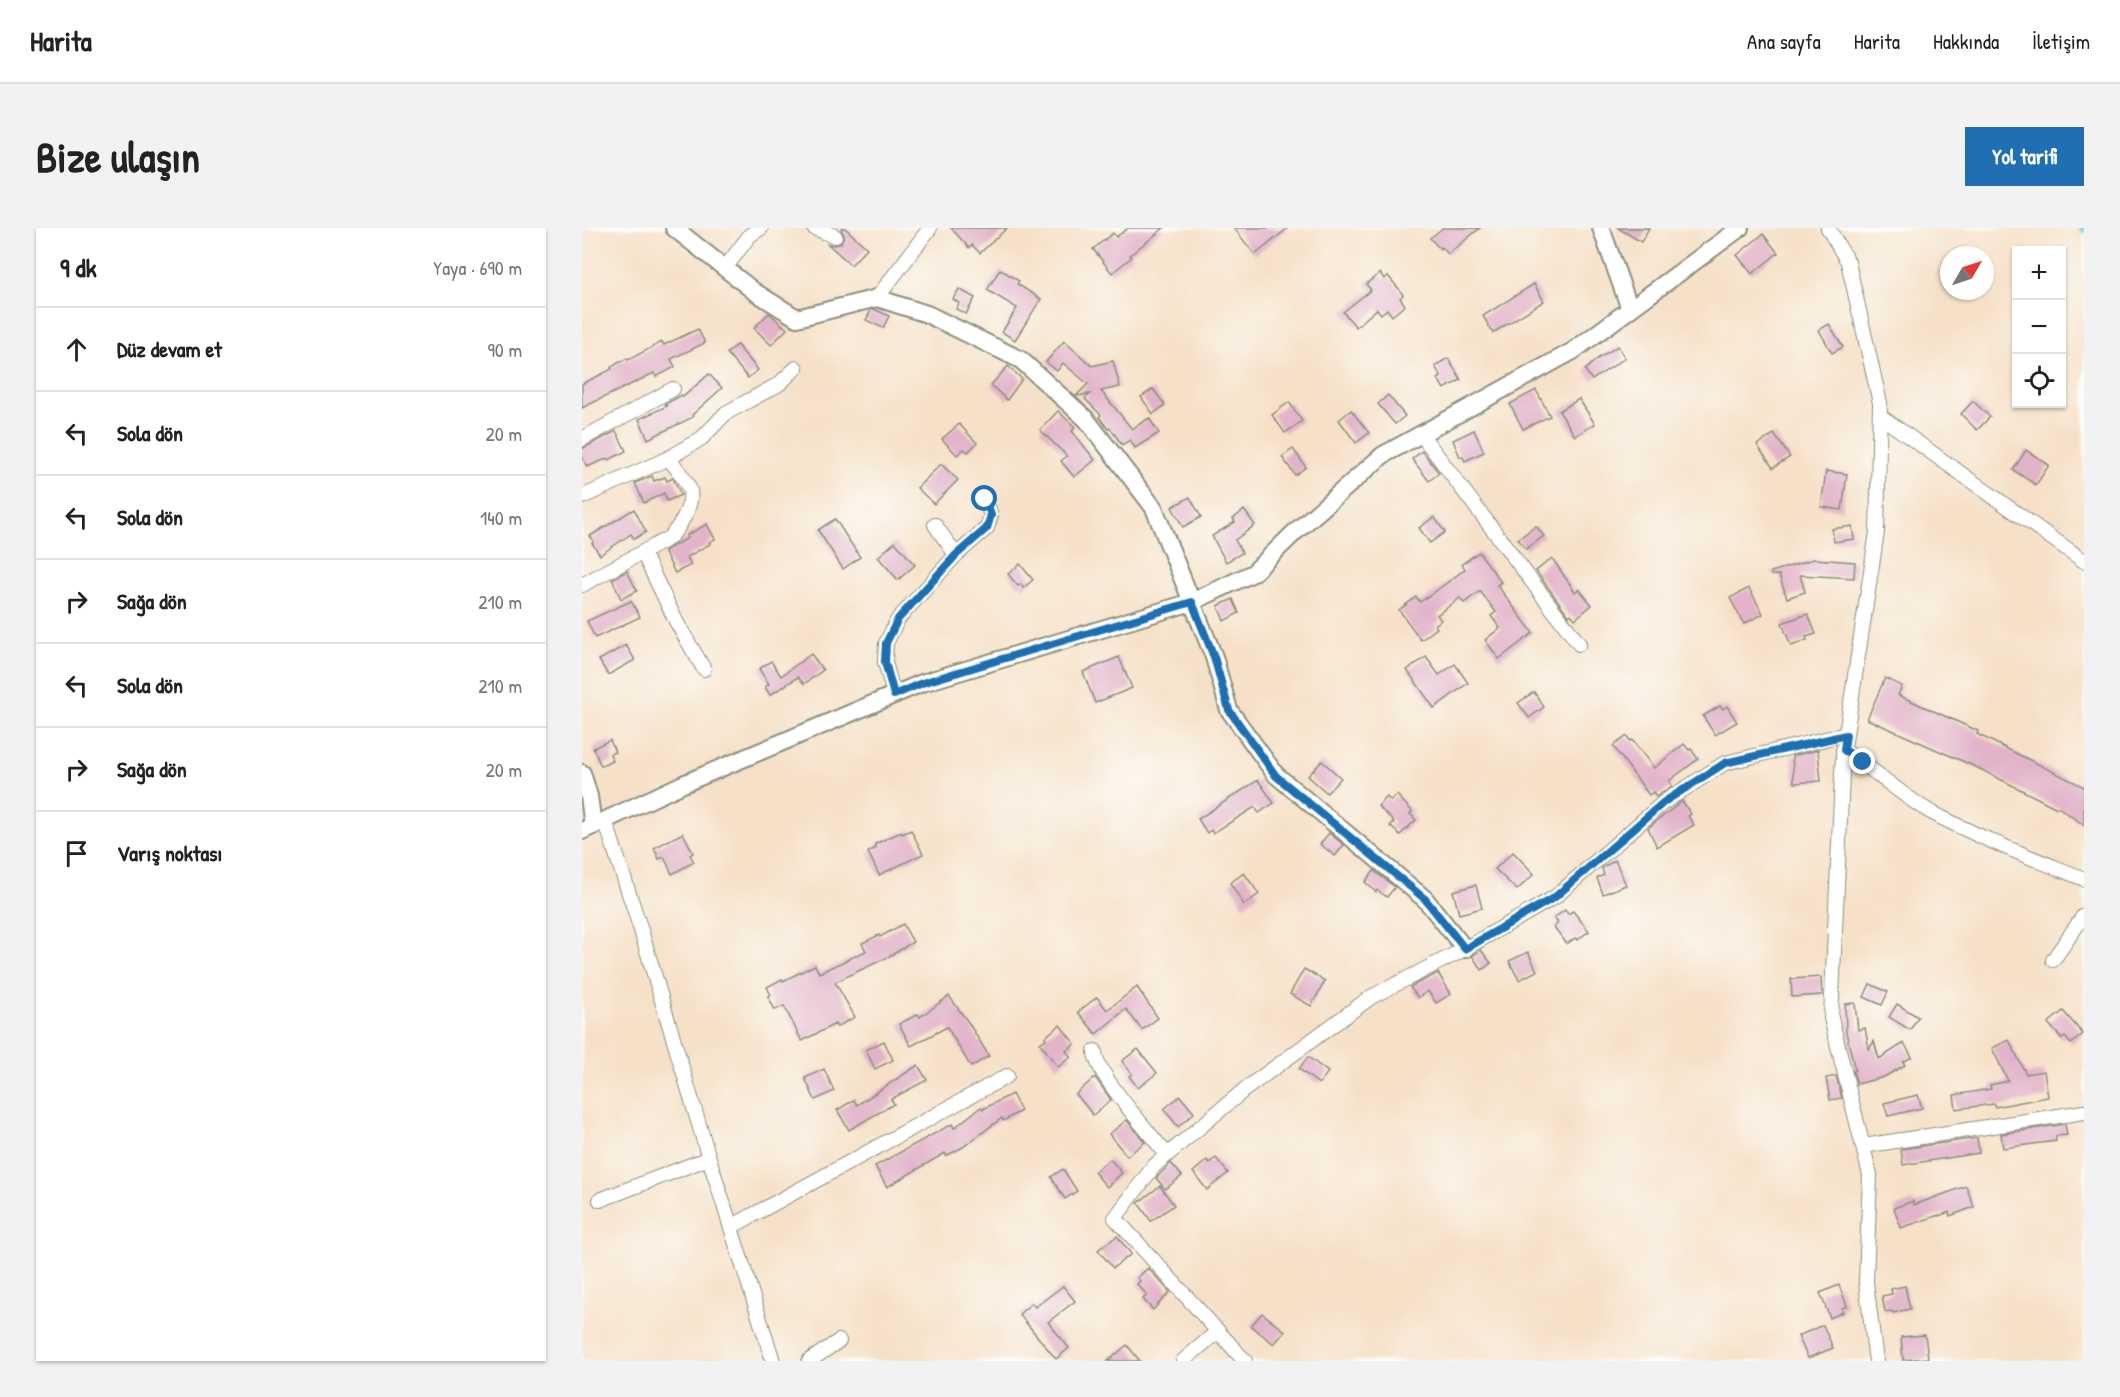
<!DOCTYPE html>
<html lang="tr">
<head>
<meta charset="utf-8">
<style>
	body { margin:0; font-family:"Patrick Hand",sans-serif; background:#f2f2f2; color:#222 }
	.controls { position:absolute; right:18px; top:18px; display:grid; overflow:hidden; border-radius:0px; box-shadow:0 2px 4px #0004 }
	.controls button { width:54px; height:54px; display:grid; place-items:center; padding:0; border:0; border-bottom:2px solid #e0e0e0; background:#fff; color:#222; font:30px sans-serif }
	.compass { position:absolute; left:1358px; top:18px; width:54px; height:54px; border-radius:50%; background:#fff; box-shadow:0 2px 4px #0004; rotate:51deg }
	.stop { position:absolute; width:18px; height:18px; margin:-14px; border:4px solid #1f6fb2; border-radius:50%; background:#fff }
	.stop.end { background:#1f6fb2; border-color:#fff; box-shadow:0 2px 6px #0008 }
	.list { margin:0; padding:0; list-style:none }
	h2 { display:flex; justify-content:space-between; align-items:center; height:78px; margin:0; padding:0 24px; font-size:26px }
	h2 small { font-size:20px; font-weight:400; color:#767676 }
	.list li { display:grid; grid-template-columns:39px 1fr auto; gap:18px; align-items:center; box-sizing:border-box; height:84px; padding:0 24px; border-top:2px solid #e0e0e0 }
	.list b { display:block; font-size:22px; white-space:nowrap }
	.list em { font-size:20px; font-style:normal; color:#767676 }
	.icon { flex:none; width:33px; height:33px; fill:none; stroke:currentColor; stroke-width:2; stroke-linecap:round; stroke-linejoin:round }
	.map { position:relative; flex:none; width:1502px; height:1133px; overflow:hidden; border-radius:0px }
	header { display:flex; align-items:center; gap:36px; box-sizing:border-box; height:84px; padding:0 30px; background:#fff; border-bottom:2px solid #e0e0e0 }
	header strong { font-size:28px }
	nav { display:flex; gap:33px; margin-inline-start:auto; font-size:21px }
	.intro { display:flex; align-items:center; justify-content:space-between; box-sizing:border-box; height:144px; padding:0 36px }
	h1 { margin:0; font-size:42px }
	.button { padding:15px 27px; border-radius:0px; background:#1f6fb2; color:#fff; font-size:21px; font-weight:700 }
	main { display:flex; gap:36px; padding:0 36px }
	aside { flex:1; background:#fff; border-radius:0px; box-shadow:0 2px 4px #0004 }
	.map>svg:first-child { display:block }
</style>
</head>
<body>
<header>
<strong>Harita</strong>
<nav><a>Ana sayfa</a><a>Harita</a><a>Hakkında</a><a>İletişim</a></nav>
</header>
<div class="intro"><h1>Bize ulaşın</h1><a class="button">Yol tarifi</a></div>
<main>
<aside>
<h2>9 dk<small>Yaya · 690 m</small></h2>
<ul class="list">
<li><svg class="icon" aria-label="ahead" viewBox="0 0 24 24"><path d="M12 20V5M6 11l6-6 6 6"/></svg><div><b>Düz devam et</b></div><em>90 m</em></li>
<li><svg class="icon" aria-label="left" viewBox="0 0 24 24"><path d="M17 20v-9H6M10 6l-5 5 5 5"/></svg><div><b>Sola dön</b></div><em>20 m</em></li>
<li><svg class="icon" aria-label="left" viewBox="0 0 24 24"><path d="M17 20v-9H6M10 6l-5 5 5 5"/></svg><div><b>Sola dön</b></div><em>140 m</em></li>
<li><svg class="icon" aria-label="right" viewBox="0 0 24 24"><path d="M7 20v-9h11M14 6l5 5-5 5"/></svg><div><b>Sağa dön</b></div><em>210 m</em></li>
<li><svg class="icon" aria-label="left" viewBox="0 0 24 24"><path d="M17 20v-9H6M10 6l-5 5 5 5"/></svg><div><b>Sola dön</b></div><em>210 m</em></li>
<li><svg class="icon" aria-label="right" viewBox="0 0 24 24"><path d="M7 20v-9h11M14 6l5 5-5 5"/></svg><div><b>Sağa dön</b></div><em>20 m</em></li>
<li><svg class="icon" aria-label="arrive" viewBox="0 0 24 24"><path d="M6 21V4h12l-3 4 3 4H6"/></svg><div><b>Varış noktası</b></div></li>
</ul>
</aside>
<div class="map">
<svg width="1502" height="1133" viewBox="0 0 1502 1133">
	<rect width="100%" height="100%" fill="#fdfcf7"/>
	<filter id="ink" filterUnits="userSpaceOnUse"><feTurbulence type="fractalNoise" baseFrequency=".0167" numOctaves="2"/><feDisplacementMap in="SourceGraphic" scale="12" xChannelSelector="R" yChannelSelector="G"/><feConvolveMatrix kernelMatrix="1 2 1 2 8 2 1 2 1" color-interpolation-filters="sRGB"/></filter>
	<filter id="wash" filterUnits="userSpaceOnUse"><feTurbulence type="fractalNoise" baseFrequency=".008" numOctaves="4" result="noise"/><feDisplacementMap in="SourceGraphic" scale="24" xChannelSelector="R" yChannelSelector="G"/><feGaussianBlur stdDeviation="1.35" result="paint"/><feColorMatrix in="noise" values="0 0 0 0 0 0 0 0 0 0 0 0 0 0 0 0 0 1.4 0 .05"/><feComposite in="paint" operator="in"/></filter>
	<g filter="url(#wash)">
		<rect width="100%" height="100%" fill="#f6e1c8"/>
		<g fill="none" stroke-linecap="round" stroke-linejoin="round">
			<polyline stroke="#5ebcdc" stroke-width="4.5" points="1499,0 1502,3"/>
		</g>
		<g id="blocks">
			<g fill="#e2b3c9">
				<polygon points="260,0 263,0 285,20 269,37 246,16 254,17 259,15 262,7 259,1"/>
				<polygon points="369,0 425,0 398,25 390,17 387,20"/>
				<polygon points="546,0 582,0 548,27 550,29 530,45 511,21 531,5 534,9"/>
				<polygon points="652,0 706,0 673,27"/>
				<polygon points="861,0 898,0 866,26 860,19 858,21 848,10"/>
				<polygon points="1036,0 1067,0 1059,14"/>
				<polygon points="1181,6 1196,25 1170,46 1155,27"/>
				<polygon points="418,41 437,53 435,56 459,71 433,112 420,104 435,80 405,62"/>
				<polygon points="798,45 802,51 806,48 817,61 821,67 818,70 823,77 810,88 805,81 799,86 795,81 774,99 761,84 789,62 784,56"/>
				<polygon points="952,56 962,73 911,105 901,88"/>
				<polygon points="377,61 393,70 384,86 374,81 377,75 371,71"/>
				<polygon points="292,81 307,88 301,100 284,92 289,82"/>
				<polygon points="187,85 205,101 189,117 172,100"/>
				<polygon points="1247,96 1261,119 1250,125 1237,102"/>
				<polygon points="116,101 123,115 89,131 93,139 74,149 72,145 0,180 0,156 30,141 29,139 45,130 46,132 80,114 82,117"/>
				<polygon points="482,113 510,138 531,133 538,159 519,163 550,201 567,190 577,205 553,220 548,212 540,217 528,200 526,201 517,189 519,187 503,171 508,166 494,168 506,156 481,135 475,143 464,134"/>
				<polygon points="155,117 176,142 166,150 145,125"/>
				<polygon points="1036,118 1043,130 1010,152 1003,142 1015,131"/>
				<polygon points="866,130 879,152 862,161 856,151 859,149 853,138"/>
				<polygon points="426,138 440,151 425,172 409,157"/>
				<polygon points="127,146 140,160 110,187 111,189 66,211 57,191 85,178 83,176 100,167 101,169"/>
				<polygon points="571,161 583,177 571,186 559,169"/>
				<polygon points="954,162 968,188 941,201 928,176"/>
				<polygon points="806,167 823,188 813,196 796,176"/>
				<polygon points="997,171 1013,196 993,208 977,183"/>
				<polygon points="1391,173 1408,189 1395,202 1379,186"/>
				<polygon points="707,174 720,193 703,205 690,187"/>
				<polygon points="769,182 787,205 774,215 757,192"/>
				<polygon points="476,183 493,199 490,203 513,232 492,249 479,233 485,228 458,202"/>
				<polygon points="377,196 395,215 386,224 382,221 375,227 360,211"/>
				<polygon points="892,202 902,224 883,233 880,228 878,229 871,212"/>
				<polygon points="34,203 44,223 27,232 26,230 5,239 0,228 0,221"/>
				<polygon points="1192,206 1208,229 1191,240 1175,217"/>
				<polygon points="711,221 724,239 713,247 700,229"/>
				<polygon points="1444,222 1467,237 1454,257 1431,242"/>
				<polygon points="840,223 857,245 847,253 830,231"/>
				<polygon points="359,236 376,252 352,276 335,260"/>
				<polygon points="1244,243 1265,246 1260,282 1239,279"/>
				<polygon points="70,248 72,253 83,249 85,253 91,250 99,267 85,273 82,265 62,275 53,255"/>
				<polygon points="608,269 619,289 601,299 590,279"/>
				<polygon points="52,281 64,304 52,311 49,306 18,327 10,315 12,313 8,308"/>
				<polygon points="662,282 673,297 653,312 660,325 644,334 630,308 653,294 651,291"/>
				<polygon points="852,289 863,304 848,315 837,300"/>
				<polygon points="253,291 278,329 261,341 236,302"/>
				<polygon points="125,296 133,311 127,314 128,316 105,329 109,337 93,345 82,323 106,310 105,307"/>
				<polygon points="954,298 962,308 944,321 936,311"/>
				<polygon points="1270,298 1272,311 1252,314 1250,301"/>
				<polygon points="313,314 333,337 316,352 296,329"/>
				<polygon points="897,324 919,354 915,357 951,405 917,431 903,412 918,400 909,388 914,384 898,363 882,375 878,370 855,387 859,392 853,397 855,400 839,412 817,382 834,369 838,374 854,363 883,341 880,336"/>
				<polygon points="970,330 993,364 997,361 1010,377 993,391 989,386 987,388 954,343"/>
				<polygon points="1232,331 1273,334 1272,350 1218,347 1223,364 1205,370 1197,347 1189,347 1189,344"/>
				<polygon points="438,336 451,352 441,360 439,356 436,358 426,346"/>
				<polygon points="45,343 55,363 39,371 30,351"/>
				<polygon points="1167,360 1181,386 1162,396 1148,370"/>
				<polygon points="651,371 657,385 642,393 636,378"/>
				<polygon points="49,373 58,389 13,410 5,393"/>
				<polygon points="1226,386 1234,406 1224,409 1225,412 1209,418 1200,395"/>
				<polygon points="44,417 53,432 26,447 17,432"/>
				<polygon points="229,426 241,442 222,456 216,449 188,467 183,459 187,456 177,441 189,433 199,448"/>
				<polygon points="537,429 550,460 513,475 501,444"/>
				<polygon points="844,429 857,447 873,436 886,455 852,480 825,442"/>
				<polygon points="1303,450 1320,458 1316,467 1396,503 1395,506 1502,559 1502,597 1476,579 1475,580 1396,540 1285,491"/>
				<polygon points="952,464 962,479 947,490 936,475"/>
				<polygon points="1138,478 1141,481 1145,478 1155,494 1133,507 1121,488"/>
				<polygon points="1045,508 1048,513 1050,512 1072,540 1102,516 1107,522 1109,521 1116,531 1087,553 1090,558 1074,569 1071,564 1067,567 1031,518"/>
				<polygon points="28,512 33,524 28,526 31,533 19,538 11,520"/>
				<polygon points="1236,522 1239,553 1212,555 1210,528"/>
				<polygon points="740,533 759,550 745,565 726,548"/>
				<polygon points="676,552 692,575 677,585 673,579 631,605 629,602 625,605 616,591"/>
				<polygon points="815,567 830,583 828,586 834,592 818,607 808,598 812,594 796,578 805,569 809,573"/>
				<polygon points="1100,573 1109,586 1106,588 1112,597 1075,619 1066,600"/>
				<polygon points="329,602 341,626 297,647 286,624 294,620 293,616 319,604 320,606"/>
				<polygon points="101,605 111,625 108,627 112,634 90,646 82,629 77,631 72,620"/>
				<polygon points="747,605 762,617 753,628 738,616"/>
				<polygon points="931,624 952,646 935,662 913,641"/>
				<polygon points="1033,632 1044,657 1021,666 1015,650 1022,647 1020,640"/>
				<polygon points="792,643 813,659 805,669 795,662 794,664 783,654"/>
				<polygon points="662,645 677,666 662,677 648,655"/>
				<polygon points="894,657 900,680 877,686 871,663"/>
				<polygon points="983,682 986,686 991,683 1007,703 995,712 993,710 985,716 972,699 976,695 972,690"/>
				<polygon points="321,696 331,714 308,728 253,754 273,789 255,799 253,796 220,813 202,778 193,782 186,768 189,767 185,759 200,751 201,753 233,737 237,745 284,723 280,715 297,707 298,709"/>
				<polygon points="899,722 909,735 900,742 890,728"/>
				<polygon points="946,724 955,743 937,752 927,733"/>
				<polygon points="722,741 743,753 729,778 708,766"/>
				<polygon points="856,745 869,766 854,775 846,763 836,770 828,759"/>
				<polygon points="1239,749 1240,767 1210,769 1209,751"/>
				<polygon points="1288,756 1306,764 1300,777 1282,769"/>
				<polygon points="555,759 576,790 560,802 544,781 514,806 496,784 515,769 525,782"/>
				<polygon points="367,768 386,794 407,828 389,839 365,799 329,818 317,796 336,786 338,789"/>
				<polygon points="1273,775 1276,802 1283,800 1287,821 1292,813 1297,831 1322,815 1330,829 1321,834 1323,837 1302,849 1275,856 1271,843 1273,842 1264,804 1263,776"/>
				<polygon points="1315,776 1336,789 1328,802 1307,789"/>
				<polygon points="1481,783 1501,806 1489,816 1483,809 1480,811 1466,795"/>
				<polygon points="478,797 493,816 484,823 489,829 476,839 458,815 464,811 463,809"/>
				<polygon points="1427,812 1444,846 1462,843 1466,869 1413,879 1412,876 1374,881 1372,867 1409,861 1408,857 1426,853 1410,820"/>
				<polygon points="302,813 311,832 293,841 284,822"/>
				<polygon points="556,821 575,845 556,860 547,848 550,846 540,833"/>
				<polygon points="726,829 746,844 737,856 717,841"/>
				<polygon points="336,837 345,852 309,871 312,876 267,902 255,882 272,872 275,877"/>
				<polygon points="242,841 252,863 233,872 223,850"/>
				<polygon points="1254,848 1260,870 1248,872 1244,850"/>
				<polygon points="513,849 529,872 511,887 494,866"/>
				<polygon points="430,866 439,883 421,893 420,890 381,919 364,928 363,925 305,959 293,938 370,896 372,900 399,879 401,881"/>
				<polygon points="1336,867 1340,880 1306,888 1302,875"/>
				<polygon points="598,868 612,885 596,899 582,881"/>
				<polygon points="545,892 563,914 545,928 527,906"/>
				<polygon points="1483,896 1485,907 1474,908 1474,913 1421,920 1419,906"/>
				<polygon points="1395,910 1397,925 1321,937 1319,921"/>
				<polygon points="634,930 646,945 625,962 611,944 625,932 627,935"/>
				<polygon points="528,931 540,945 525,959 512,944"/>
				<polygon points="589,935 600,948 583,961 574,950"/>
				<polygon points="481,941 495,963 483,971 469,949"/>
				<polygon points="578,958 592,977 569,993 556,975"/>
				<polygon points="1384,958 1392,979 1368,988 1367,984 1357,988 1357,987 1319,1000 1312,980 1331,973 1332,977"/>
				<polygon points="535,1008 549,1026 531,1040 516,1022"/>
				<polygon points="566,1040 588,1064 571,1082 561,1071 565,1067 555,1056 558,1053 555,1050"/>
				<polygon points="1257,1057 1265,1078 1260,1080 1261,1084 1248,1090 1238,1065"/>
				<polygon points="481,1058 493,1073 466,1094 487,1120 474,1131 437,1086 450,1075 453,1079"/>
				<polygon points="1323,1058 1328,1081 1311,1085 1310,1083 1303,1084 1300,1068 1310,1066 1309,1061"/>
				<polygon points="680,1085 703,1103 692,1116 669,1098"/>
				<polygon points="1241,1097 1251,1120 1226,1130 1216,1108"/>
				<polygon points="1343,1107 1346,1130 1321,1132 1319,1109"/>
				<polygon points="545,1117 558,1133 526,1133"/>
			</g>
		</g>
	</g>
	<g filter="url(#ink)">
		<use href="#blocks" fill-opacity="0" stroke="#8a8f7e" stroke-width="1.5"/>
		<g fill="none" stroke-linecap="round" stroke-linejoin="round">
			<defs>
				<g id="minor">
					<polyline points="232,0 253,8"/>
					<polyline points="1246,0 1266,34 1298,175 1295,304 1261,526 1249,790 1288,947 1284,1054 1294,1133"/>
					<polyline points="143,40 168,7 179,0"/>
					<polyline points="295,70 348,0"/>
					<polyline points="1298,188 1502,333"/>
					<polyline points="839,206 997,416"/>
					<polyline points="0,211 91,161"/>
					<polyline points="0,269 87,230 120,210 144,185 197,156 214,140"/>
					<polyline points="353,297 374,327"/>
					<polyline points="61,325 95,395 122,441"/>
					<path d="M 0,357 L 87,310 C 97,300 111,278 108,263 C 106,254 92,238 87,230"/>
					<polyline points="312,467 303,434 304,415 316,391 374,327 405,300 409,287 403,271"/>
					<path d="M 1261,522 C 1291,540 1317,566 1347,583 C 1397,610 1450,630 1502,651"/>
					<polyline points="1471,732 1502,687"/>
					<path d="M 513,823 C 513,846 569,906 585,927"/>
					<polyline points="1281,918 1502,884"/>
					<polyline points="127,930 191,1133"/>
					<polyline points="18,972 127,930 58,699 23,592"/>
					<polyline points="149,999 425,848"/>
					<polyline points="227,1133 257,1113"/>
					<polyline points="601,1133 636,1103"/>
					<polyline points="663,1133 533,990 572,938 662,862 789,769 877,724 973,669 1082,574 1143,535 1264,506"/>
				</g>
				<g id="tertiary">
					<polyline points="92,0 173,64 215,90 295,70 345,86 439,132 504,191 572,280 632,429 647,482 694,547 843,671 883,721"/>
					<polyline points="1019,0 1048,81"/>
					<polyline points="0,545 7,568 11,598"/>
					<polyline points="0,603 101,556 340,455 610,374 671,345 713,304 801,227 991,123 1158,0"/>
				</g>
			</defs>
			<use href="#minor" stroke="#8a8f7e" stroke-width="16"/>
			<use href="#tertiary" stroke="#8a8f7e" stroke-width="20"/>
			<use href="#minor" stroke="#fff" stroke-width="14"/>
			<use href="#tertiary" stroke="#fff" stroke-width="16"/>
		</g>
	</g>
	<g fill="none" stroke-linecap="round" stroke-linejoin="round" filter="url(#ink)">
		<polyline stroke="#1f6fb2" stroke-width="8" points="403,271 409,287 405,300 374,327 316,391 304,415 303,434 312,467 340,455 610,374 632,429 647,482 694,548 843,671 883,721 973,669 1082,574 1143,535 1264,507 1262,522 1281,534"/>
	</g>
</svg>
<div class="controls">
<button>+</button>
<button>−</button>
<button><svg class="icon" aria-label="locate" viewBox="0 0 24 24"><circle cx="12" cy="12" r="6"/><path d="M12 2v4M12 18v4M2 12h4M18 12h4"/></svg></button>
</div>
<svg class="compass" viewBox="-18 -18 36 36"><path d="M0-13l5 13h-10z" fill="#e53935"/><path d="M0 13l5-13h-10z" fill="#767676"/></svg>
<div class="stop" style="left:403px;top:271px"></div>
<div class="stop end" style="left:1281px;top:534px"></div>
</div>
</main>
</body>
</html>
